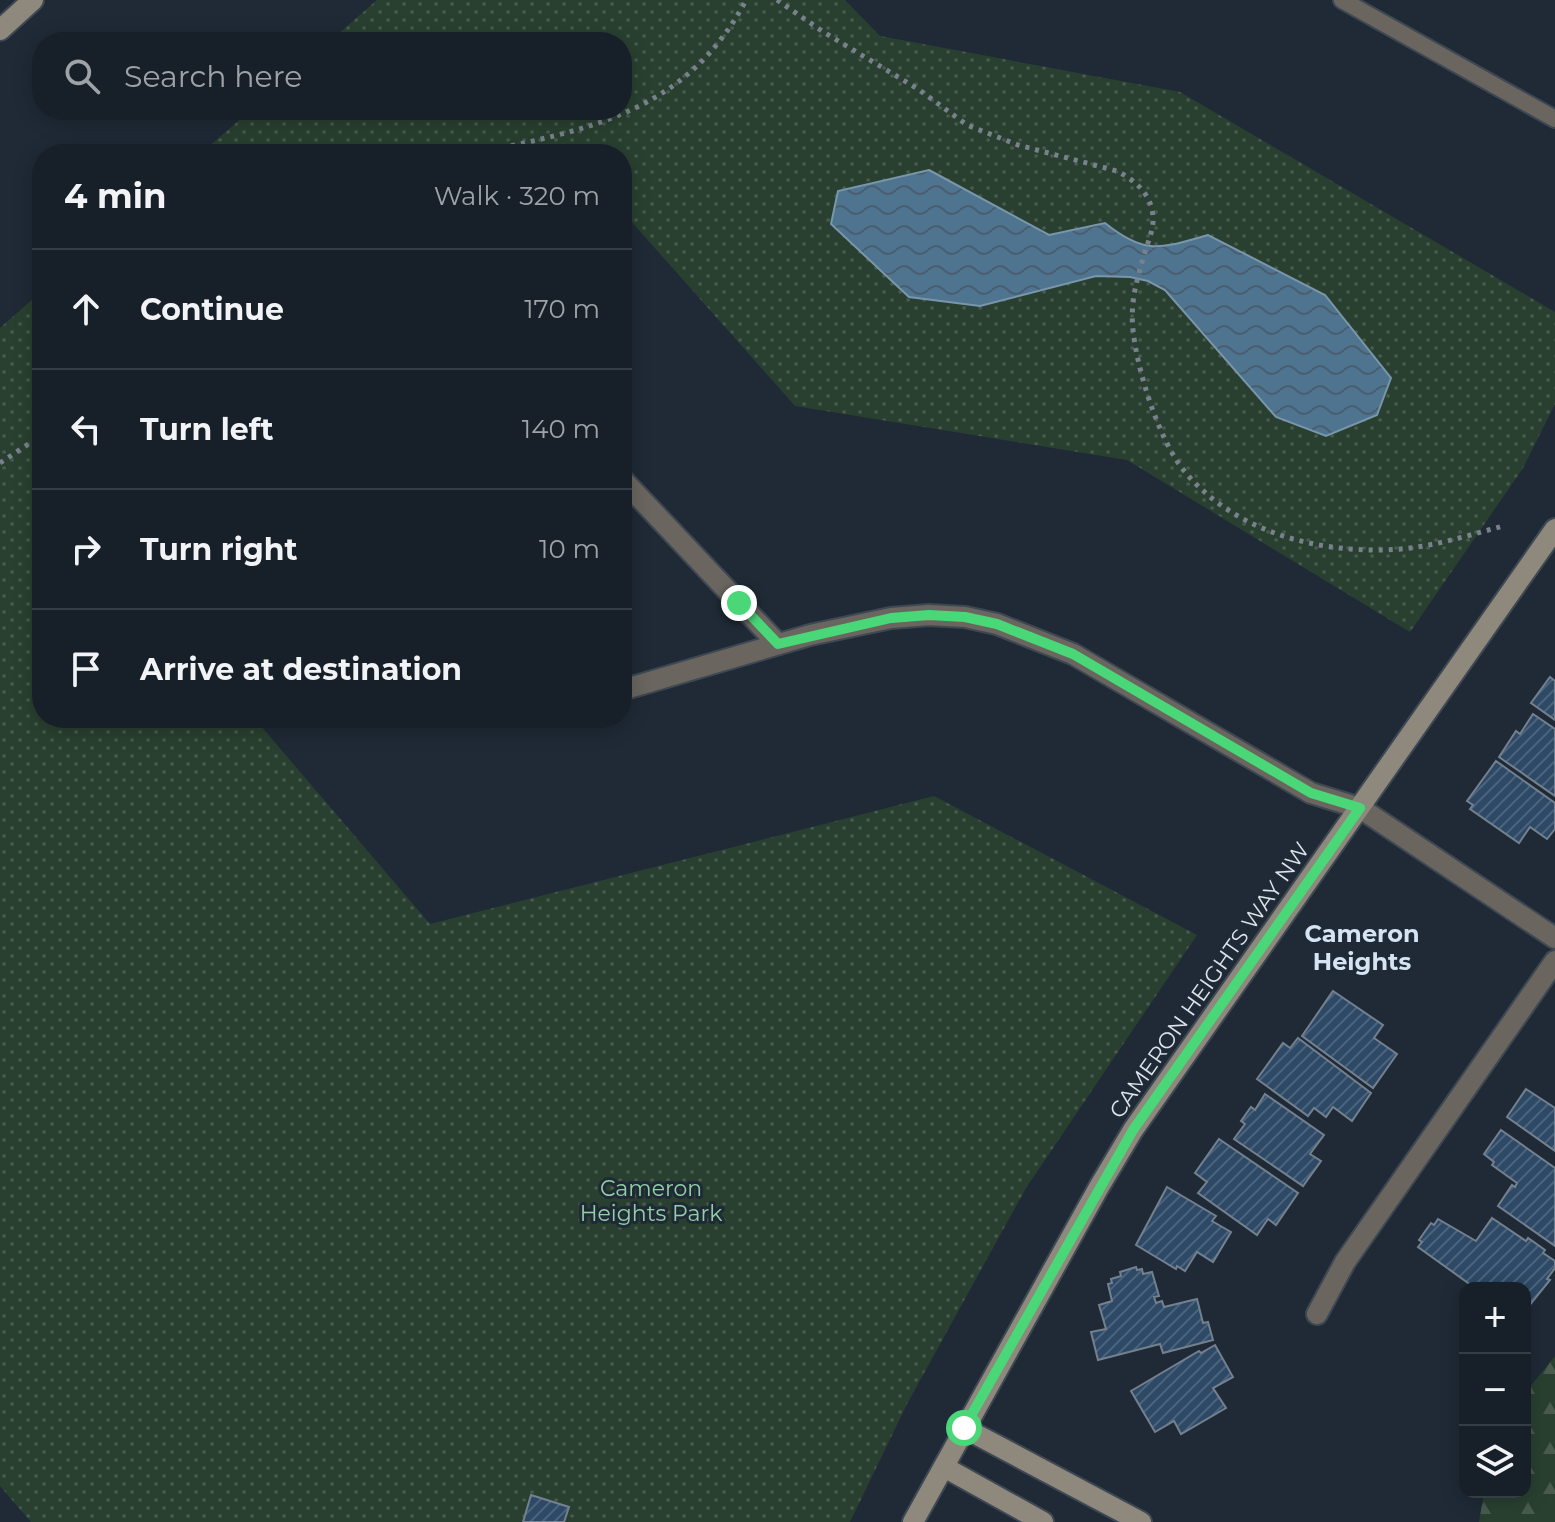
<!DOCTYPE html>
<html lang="en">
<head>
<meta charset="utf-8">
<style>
	body { margin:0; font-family:Montserrat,sans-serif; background:#202830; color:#f1f3f6 }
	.controls { position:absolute; right:24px; bottom:24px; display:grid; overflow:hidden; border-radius:16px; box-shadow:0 4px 20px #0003 }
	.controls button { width:72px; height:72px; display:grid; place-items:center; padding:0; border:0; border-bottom:2px solid #363e45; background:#172028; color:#f1f3f6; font:40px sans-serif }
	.stop { position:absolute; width:24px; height:24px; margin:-18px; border:6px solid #49d778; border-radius:50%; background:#fff }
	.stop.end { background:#49d778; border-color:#fff; box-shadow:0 2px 8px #0008 }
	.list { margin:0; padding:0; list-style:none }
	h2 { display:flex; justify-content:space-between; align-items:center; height:104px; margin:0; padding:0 32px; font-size:34px }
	h2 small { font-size:26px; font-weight:400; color:#9ea3a8 }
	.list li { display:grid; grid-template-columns:52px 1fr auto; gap:24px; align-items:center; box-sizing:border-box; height:120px; padding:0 32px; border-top:2px solid #363e45 }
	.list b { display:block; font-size:30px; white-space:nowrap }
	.list em { font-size:26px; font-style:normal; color:#9ea3a8 }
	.icon { flex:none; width:44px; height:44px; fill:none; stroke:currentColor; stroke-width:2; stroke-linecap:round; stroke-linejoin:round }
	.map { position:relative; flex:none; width:1555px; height:1522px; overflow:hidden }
	.search { position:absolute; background:#172028; box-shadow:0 4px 20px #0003; left:32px; top:32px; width:600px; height:88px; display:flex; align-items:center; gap:20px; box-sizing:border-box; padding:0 28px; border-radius:32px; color:#9ea3a8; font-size:30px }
	.panel { position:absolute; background:#172028; box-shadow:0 4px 20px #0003; left:32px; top:144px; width:600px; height:584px; border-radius:32px }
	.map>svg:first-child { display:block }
</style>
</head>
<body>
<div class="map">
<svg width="1555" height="1522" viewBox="0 0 1555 1522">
	<defs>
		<pattern id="grass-dots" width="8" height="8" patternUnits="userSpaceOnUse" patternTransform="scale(2)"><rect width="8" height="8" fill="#294030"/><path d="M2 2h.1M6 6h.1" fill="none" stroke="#485b4e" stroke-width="1.8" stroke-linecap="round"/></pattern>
		<pattern id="forest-firs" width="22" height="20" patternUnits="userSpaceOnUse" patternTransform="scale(2)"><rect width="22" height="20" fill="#294030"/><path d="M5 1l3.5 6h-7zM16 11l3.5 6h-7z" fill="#485b4e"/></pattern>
		<pattern id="water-waves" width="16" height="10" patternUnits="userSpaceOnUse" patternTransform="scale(2)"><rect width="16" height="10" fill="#4e748f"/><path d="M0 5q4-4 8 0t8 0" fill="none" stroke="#495e6f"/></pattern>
		<pattern id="building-hatch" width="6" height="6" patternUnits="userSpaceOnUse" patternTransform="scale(2)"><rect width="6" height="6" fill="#2d4966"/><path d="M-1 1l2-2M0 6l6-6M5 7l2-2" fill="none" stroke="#4b637c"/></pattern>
	</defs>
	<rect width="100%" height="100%" fill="#1f2a36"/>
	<g fill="url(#grass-dots)">
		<polygon points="377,0 845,0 880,36 1180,92 1555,312 1555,404 1523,468 1410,632 1127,460 795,406 622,211 622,154 200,154 251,110 622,110 622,42 329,42"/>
		<polygon points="42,291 42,718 254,718 430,924 934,796 1197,935 1026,1188 907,1404 850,1522 31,1522 0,1486 0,328"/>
	</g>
	<polygon fill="url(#forest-firs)" points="1555,1356 1555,1522 1479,1522 1484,1492 1525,1492 1525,1393"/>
	<path fill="url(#water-waves)" stroke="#7996ab" stroke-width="2" d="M 929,170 L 1049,235 L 1105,223 C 1146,256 1161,248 1208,235 L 1325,295 L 1391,378 L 1377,415 L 1326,436 L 1276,417 L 1165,290 L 1148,281 L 1130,277 L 1096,276 L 980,306 L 909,297 L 831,224 L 838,191 Z"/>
	<g fill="url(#building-hatch)" stroke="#73808e" stroke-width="2">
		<polygon points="1550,677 1555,681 1555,720 1531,703"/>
		<polygon points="1533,714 1555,729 1555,796 1499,757 1516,731 1520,734"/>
		<polygon points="1496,761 1555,803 1555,829 1547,839 1530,827 1519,843 1470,809 1473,805 1467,801"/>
		<polygon points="1333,991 1383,1025 1374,1038 1397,1054 1373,1088 1302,1036"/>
		<polygon points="1298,1038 1371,1093 1352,1121 1333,1107 1326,1117 1314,1108 1308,1116 1257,1079 1283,1043 1290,1048"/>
		<polygon points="1526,1089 1555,1108 1555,1151 1507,1117"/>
		<polygon points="1265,1094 1324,1135 1310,1154 1321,1161 1303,1186 1234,1139 1245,1124 1241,1121 1251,1107 1255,1110"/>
		<polygon points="1501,1130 1555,1168 1555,1246 1498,1206 1512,1185 1515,1187 1517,1183 1492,1165 1494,1162 1484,1154"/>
		<polygon points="1219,1139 1298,1193 1276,1225 1268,1219 1257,1235 1198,1193 1207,1182 1195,1173"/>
		<polygon points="1167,1187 1216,1216 1212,1221 1231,1232 1213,1262 1197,1252 1185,1271 1177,1266 1176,1269 1136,1245"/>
		<polygon points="1492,1218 1526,1241 1528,1238 1545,1250 1543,1253 1555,1261 1555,1268 1547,1279 1550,1280 1525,1311 1525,1288 1475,1288 1418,1247 1422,1242 1419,1240 1431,1223 1434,1225 1438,1219 1476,1241"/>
		<polygon points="1136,1267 1137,1270 1142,1269 1143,1274 1152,1272 1159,1296 1154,1297 1156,1303 1162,1301 1164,1307 1197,1299 1203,1323 1208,1322 1213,1340 1163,1353 1160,1344 1098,1360 1091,1332 1106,1329 1099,1305 1112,1301 1108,1284 1112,1283 1111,1279 1121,1276 1120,1272"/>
		<polygon points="1215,1345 1233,1377 1213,1388 1226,1408 1181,1434 1174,1421 1155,1432 1131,1391 1199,1351 1201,1353"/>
		<polygon points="531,1495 569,1507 564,1522 523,1522"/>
	</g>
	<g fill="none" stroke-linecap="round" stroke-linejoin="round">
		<defs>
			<polyline id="lane" points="1342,0 1555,119"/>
			<g id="street">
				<polyline points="622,479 778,644"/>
				<polyline points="622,690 810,635 891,618 929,615 965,617 997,624 1073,654 1311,793 1360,808 1555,938"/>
				<polyline points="1317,1314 1345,1262 1555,961"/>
			</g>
			<g id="secondary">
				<polyline points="0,30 33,0"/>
				<polyline points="964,1428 1141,1522"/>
				<polyline points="944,1467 1043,1522"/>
				<polyline points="913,1522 1099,1187 1133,1130 1555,529"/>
			</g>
		</defs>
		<use href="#lane" stroke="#3d4853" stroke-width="20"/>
		<use href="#street" stroke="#3d4853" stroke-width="24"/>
		<use href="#secondary" stroke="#3d4853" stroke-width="24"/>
		<g stroke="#79828c" stroke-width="5" stroke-dasharray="4 6" stroke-linecap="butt">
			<path d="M 777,0 L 825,33 L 918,89 L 967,125 L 1018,145 L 1117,171 C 1135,180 1152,195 1153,217 C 1154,228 1148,242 1145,252 C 1137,279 1130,302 1133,330 C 1137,370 1159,441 1185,472 C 1237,534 1323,555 1401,549 C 1435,546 1470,535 1503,526"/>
			<path d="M 472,154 C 586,130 686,114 746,0"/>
			<polyline points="0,463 42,435"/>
		</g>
		<use href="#lane" stroke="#6a665f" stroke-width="16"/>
		<use href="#street" stroke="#6a665f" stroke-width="20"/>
		<use href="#secondary" stroke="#8f887d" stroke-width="20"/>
	</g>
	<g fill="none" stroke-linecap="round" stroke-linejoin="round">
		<polyline stroke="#49d778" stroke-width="10" points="739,603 778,644 891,618 929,615 965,617 997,624 1073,654 1311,793 1360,808 1133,1130 964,1428"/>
	</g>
	<g text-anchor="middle" stroke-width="6" stroke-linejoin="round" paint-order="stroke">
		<g font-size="22" fill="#dde4ec" stroke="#1f2a36">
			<text transform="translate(1209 980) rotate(-55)" y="8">CAMERON HEIGHTS WAY NW</text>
		</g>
		<g font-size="22" fill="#91d0a4" stroke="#1f2a36">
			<text x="651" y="1196">Cameron<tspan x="651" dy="25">Heights Park</tspan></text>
		</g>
		<g font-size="24" font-weight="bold" fill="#d5e4f3" stroke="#1f2a36">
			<text x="1362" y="942">Cameron<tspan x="1362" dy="28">Heights</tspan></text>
		</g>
	</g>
</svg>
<div class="controls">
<button>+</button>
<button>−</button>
<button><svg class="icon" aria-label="layers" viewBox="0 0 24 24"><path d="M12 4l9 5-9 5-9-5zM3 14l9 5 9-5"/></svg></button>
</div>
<div class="stop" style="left:964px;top:1428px"></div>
<div class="stop end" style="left:739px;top:603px"></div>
<div class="search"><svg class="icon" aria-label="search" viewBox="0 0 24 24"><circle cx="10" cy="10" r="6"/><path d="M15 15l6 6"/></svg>Search here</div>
<section class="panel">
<h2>4 min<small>Walk · 320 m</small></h2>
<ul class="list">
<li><svg class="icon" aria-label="ahead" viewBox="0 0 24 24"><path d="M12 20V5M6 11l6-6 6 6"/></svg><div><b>Continue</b></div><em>170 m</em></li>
<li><svg class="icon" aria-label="left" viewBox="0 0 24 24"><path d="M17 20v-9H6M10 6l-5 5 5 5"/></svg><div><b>Turn left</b></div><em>140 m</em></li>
<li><svg class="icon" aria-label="right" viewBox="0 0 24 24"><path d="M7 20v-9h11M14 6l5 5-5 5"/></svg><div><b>Turn right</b></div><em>10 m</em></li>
<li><svg class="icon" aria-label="arrive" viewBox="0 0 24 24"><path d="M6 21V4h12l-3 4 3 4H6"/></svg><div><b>Arrive at destination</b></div></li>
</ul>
</section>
</div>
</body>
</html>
